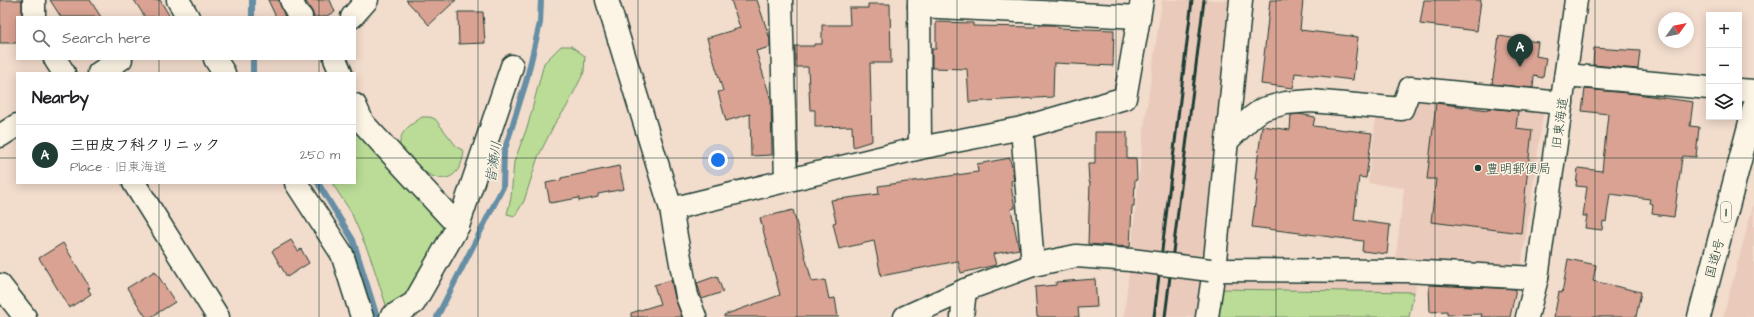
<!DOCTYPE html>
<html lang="en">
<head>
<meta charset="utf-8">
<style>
	body { margin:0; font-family:"Architects Daughter","Klee One",sans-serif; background:#f2f2f2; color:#202124 }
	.controls { position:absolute; right:12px; top:12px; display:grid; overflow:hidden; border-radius:0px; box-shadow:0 2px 10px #0003 }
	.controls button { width:36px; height:36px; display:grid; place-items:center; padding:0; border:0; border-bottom:1px solid #e0e0e0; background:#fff; color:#202124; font:20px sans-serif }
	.compass { position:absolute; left:1658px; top:12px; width:36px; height:36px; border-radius:50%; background:#fff; box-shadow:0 2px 10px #0003; rotate:57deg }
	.you { position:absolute; left:718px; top:160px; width:14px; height:14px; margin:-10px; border:3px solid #fff; border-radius:50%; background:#1a73e8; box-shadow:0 0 0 6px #1a73e833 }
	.badge { display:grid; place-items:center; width:26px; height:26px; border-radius:50%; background:#1f3d34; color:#fff; font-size:13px; font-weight:700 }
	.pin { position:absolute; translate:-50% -33px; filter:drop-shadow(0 1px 2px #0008) }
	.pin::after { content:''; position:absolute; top:21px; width:14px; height:12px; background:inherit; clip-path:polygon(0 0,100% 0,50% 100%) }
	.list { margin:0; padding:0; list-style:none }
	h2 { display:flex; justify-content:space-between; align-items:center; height:52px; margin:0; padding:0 16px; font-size:17px }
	h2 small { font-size:13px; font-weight:400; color:#757577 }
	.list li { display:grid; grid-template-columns:26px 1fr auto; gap:12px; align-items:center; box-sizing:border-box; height:60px; padding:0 16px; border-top:1px solid #e0e0e0 }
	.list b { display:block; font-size:15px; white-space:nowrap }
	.list p { margin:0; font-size:13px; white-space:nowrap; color:#757577 }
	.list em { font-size:13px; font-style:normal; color:#757577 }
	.icon { flex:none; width:22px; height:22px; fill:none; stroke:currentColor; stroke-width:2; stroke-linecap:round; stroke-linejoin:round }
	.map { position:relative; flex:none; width:1754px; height:317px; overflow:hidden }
	.search { position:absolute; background:#fff; box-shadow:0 2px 10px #0003; left:16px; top:16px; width:340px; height:44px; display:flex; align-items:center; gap:10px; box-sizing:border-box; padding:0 14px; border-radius:0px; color:#757577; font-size:15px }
	.panel { position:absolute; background:#fff; box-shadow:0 2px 10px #0003; left:16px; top:72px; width:340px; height:112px; border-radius:0px }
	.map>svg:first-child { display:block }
</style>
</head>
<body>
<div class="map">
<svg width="1754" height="317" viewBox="0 0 1754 317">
	<rect width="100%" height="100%" fill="#f2dccc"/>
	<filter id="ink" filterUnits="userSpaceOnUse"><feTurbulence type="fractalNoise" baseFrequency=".025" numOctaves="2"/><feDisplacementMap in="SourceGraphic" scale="8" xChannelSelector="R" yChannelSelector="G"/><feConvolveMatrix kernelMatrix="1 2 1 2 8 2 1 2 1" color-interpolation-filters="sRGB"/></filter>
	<g filter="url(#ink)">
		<g fill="#eacbbb">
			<polygon points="1162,0 1234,0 1206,244 1196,317 1124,317 1145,120"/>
			<polygon points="1420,96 1544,109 1521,269 1395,263 1404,188 1368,183 1376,117 1409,118 1412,101"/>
			<polygon points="1754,204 1754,317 1723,317 1753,206"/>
			<polygon points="1216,278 1417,282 1409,317 1210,317"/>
		</g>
		<g fill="#badc96" stroke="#6c8c65">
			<polygon points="561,46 571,46 585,56 584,72 566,108 555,123 538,157 524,201 515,216 507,214 511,198 514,162 528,125 544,63"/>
			<path d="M 422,117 L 430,117 L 435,119 L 457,147 L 464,151 C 462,172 449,186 428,174 C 418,169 409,159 400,152 C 398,131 407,128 422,117 Z"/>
			<polygon points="355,125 448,231 414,292 387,308 370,256 351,212 332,183 355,183"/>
			<polygon points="1222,289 1414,292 1409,317 1218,317"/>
		</g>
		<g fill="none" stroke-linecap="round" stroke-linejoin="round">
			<g stroke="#668fa5" stroke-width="6">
				<polyline points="252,0 252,17"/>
				<polyline points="253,59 253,73"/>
				<polyline points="318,183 353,240 377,317"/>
				<polyline points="437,317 503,187 504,152 526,82 540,23 541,0"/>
			</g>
		</g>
		<g fill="#d9a292" stroke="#1f3d34">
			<polygon points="0,0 22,0 22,17 17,17 17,43 0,43"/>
			<polygon points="50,0 90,0 101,17 61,17"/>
			<polygon points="134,0 160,0 170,17 145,17"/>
			<polygon points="268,0 279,0 285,17 276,17"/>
			<polygon points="305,0 330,0 335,12 324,17 313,17 313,13"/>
			<polygon points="406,0 456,0 429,25"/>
			<polygon points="731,0 757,0 770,39 770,47 756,51 771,100 772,155 751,156 750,114 726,121 718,92 723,91 707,38 740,28"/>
			<polygon points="1270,0 1303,0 1300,30 1358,37 1353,80 1295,73 1293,88 1261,84"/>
			<polygon points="1424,0 1481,0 1477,31 1420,24"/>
			<polygon points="868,4 890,4 891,63 870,63 872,141 853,147 852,126 815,127 815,110 810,110 808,67 795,67 795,46 814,46 814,44 822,44 822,25 850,25 849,8 868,8"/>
			<polygon points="458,12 483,12 485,43 459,44"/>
			<polygon points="936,22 973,23 973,26 1034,27 1040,26 1040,25 1058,25 1058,28 1114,30 1113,66 1054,63 1053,97 969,102 967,69 932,68 932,49 936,49"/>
			<polygon points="1499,36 1538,42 1536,56 1546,58 1543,78 1534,76 1533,88 1492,84"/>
			<polygon points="1594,48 1640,51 1638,69 1593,65"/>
			<polygon points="1585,89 1637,94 1693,102 1690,126 1699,127 1696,157 1683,156 1682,158 1674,217 1652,214 1653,204 1649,203 1650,199 1610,194 1606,222 1603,221 1602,230 1585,228 1587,216 1583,216 1587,187 1576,186 1578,168 1602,171 1608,114 1582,111"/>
			<polygon points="1436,103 1488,110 1488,108 1518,111 1516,128 1532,130 1521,233 1431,222 1436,179 1427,179"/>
			<polygon points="1299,114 1315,117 1313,126 1372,133 1366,178 1359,177 1354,220 1390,225 1387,254 1362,251 1363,241 1252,227 1258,179 1255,179 1262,126 1290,130 1291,115"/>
			<polygon points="1095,132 1127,132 1127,158 1136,158 1137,180 1135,180 1134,206 1132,206 1130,247 1088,244 1090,182 1089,182 1088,164 1095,164"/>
			<polygon points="1010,158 1014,180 1011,181 1012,192 1015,208 1011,209 1019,249 993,254 996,265 961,273 958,261 881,276 874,241 839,249 833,223 836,222 831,200 879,194 878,186 978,172 977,164"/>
			<polygon points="619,166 624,189 598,194 598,197 579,201 579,198 550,203 546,183 561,180 561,178"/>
			<polygon points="793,210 812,282 825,280 829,299 835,298 838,317 724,317 724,315 780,295 760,218"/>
			<polygon points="291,240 298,251 301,249 309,263 287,277 272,251"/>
			<polygon points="63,243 90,288 88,289 91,294 69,308 39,258"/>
			<polygon points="1568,259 1596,265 1593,281 1641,292 1636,317 1554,317 1559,292 1562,293"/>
			<polygon points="155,271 175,302 151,317 146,317 127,288"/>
			<polygon points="717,276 723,292 702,299 697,283"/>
			<polygon points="1095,279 1097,307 1078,308 1079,317 1037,317 1035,287 1056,285 1056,282"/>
			<polygon points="671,280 675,298 682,317 631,317 631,313 660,304 654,285"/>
			<polygon points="1429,285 1516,289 1510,317 1481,317 1482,314 1447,315 1447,311 1430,312"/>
		</g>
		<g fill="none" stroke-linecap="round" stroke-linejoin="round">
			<defs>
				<g id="street">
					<polyline points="178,0 188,17"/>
					<polyline points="291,0 297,13 301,17"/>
					<polyline points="607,0 671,209 687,296 695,317"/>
					<polyline points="781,0 786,180"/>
					<polyline points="919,0 920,148"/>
					<polyline points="919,6 1139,17"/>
					<polyline points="34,17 34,0"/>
					<polyline points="352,17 367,0"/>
					<polyline points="55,59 64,73"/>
					<polyline points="215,59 224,73"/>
					<polyline points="335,59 341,73"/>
					<polyline points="99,73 121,59"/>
					<polyline points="1566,75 1709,88"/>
					<polyline points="1739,90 1754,91"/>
					<polyline points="355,105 363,123 458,226"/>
					<polyline points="1022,128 1033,265"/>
					<polyline points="0,136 17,125"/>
					<polyline points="1227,141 1252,117 1263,109 1286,103 1311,101 1402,109 1410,88 1562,103"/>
					<polyline points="134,183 218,317"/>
					<polyline points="296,183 342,254 362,317"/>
					<polyline points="671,209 920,148 1022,128 1125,98 1142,0"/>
					<polyline points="1210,270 1407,271 1537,278"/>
					<polyline points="0,285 25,317"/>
					<polyline points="391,317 414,303 458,226 512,66"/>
					<polyline points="905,317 965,290 1033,265 1076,256 1131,260"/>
					<polyline points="962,317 965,290"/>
					<polyline points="1207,317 1214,270 1241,0"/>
				</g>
				<polyline id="secondary" points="1527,317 1537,278 1576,0"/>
				<polyline id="highway" points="1699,317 1754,107"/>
			</defs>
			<use href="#street" stroke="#1f3d34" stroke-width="25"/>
			<use href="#secondary" stroke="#1f3d34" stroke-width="25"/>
			<use href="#highway" stroke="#1f3d34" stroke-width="25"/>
			<use href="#street" stroke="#fcf5e5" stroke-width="22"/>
			<use href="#secondary" stroke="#fcf5e5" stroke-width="22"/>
			<use href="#highway" stroke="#fcf5e5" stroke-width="22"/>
			<g stroke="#1f3d34" stroke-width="3">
				<polyline points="1154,317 1192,0"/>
				<polyline points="1165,317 1204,0"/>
			</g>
			<defs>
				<polyline id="street-bridge" points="1131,260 1210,270"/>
			</defs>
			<use href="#street-bridge" stroke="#1f3d34" stroke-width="25" stroke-linecap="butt"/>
			<use href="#street-bridge" stroke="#fcf5e5" stroke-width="22"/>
		</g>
	</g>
	<path fill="none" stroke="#1f3d34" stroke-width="1" stroke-opacity="0.55" d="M 159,0 L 159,17M 319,0 L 319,17M 478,0 L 478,317M 638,0 L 638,317M 797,0 L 797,317M 957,0 L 957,317M 1116,0 L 1116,317M 1276,0 L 1276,317M 1435,0 L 1435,317M 1595,0 L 1595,317M 159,59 L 159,73M 319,59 L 319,73M 0,158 L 17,158M 355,158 L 1754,158M 159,183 L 159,317M 319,183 L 319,317"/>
	<circle fill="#1f3d34" stroke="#fcf5e5" stroke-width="1.5" cx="1478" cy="168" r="4"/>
	<g text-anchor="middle" stroke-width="3" stroke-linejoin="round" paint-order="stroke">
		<rect fill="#fcf5e5" stroke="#617469" stroke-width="1" x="1721" y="202" width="10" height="20" rx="3"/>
		<g font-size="12" font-weight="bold" fill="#1f3d34">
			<text x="1726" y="216">1</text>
		</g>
		<g font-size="13" fill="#1f3d34" stroke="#fcf5e5">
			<text transform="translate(1559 123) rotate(-82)" y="5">旧東海道</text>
			<text transform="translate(1714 258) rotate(-75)" y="5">国道1号</text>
		</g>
		<g font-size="13" fill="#1f3d34" stroke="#fcf5e5" text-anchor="start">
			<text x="1486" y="173">豊明郵便局</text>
		</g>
		<g font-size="14" font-style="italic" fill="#37585a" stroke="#fcf5e5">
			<text transform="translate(493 162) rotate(-81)" y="5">皆瀬川</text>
		</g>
	</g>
</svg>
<div class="controls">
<button>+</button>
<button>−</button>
<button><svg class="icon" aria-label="layers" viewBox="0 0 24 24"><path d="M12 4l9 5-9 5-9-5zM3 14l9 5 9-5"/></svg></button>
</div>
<svg class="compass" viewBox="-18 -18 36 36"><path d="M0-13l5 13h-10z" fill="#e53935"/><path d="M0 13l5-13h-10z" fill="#757577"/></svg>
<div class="you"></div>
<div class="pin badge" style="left:1520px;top:67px">A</div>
<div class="search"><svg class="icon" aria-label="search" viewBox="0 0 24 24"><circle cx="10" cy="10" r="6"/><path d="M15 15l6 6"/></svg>Search here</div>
<section class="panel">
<h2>Nearby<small></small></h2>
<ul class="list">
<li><span class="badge">A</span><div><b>三田皮フ科クリニック</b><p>Place · 旧東海道</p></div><em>250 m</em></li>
</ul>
</section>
</div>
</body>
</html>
